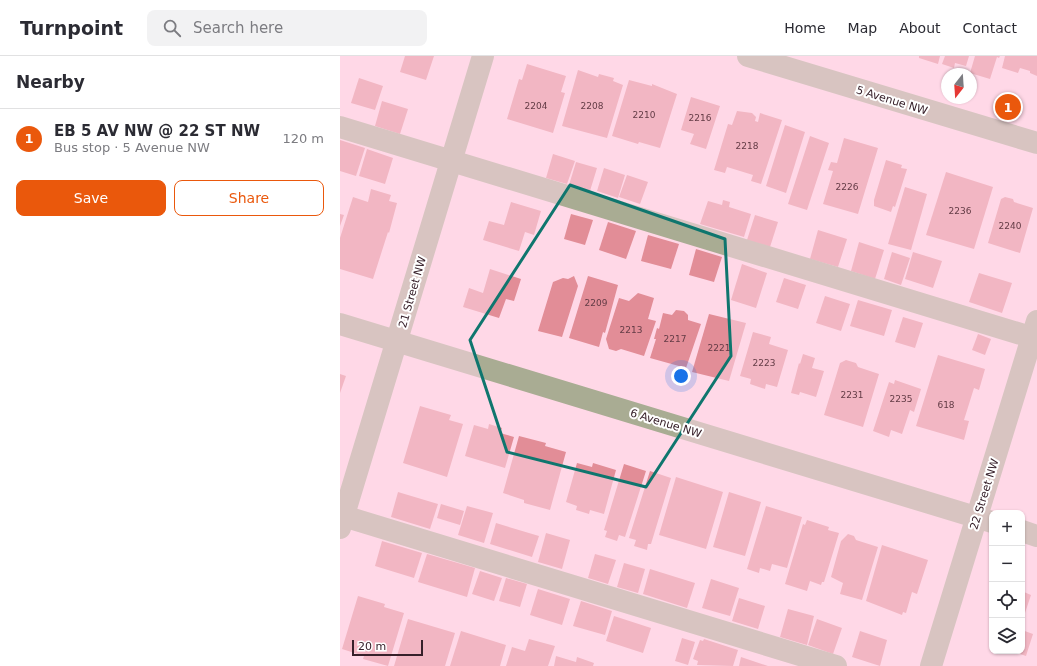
<!DOCTYPE html>
<html lang="en">
<head>
<meta charset="utf-8">
<style>
	body { margin:0; font-family:"DejaVu Sans",sans-serif; background:#f2f2f3; color:#2b2b33 }
	.controls { position:absolute; right:12px; bottom:12px; display:grid; overflow:hidden; border-radius:8px; box-shadow:0 1px 3px #0004 }
	.controls button { width:36px; height:36px; display:grid; place-items:center; padding:0; border:0; border-bottom:1px solid #e1e1e2; background:#fff; color:#2b2b33; font:20px sans-serif }
	.compass { position:absolute; left:601px; top:12px; width:36px; height:36px; border-radius:50%; background:#fff; box-shadow:0 1px 3px #0004; rotate:197deg }
	.scale { position:absolute; left:12px; bottom:10px; width:71px; box-sizing:border-box; padding-left:4px; border:2px solid #37202a; border-top:0; font-size:11px; line-height:14px; white-space:nowrap; color:#37202a; -webkit-text-stroke:3px #fff; paint-order:stroke }
	.you { position:absolute; left:341px; top:320px; width:14px; height:14px; margin:-10px; border:3px solid #fff; border-radius:50%; background:#1a73e8; box-shadow:0 0 0 6px #1a73e833 }
	.badge { display:grid; place-items:center; width:26px; height:26px; border-radius:50%; background:#ea580c; color:#fff; font-size:13px; font-weight:700 }
	.pin { position:absolute; translate:-50% -50%; border:2px solid #fff; box-shadow:0 1px 4px #0006 }
	.list { margin:0; padding:0; list-style:none }
	h2 { display:flex; justify-content:space-between; align-items:center; height:52px; margin:0; padding:0 16px; font-size:17px }
	h2 small { font-size:13px; font-weight:400; color:#7c7c81 }
	.list li { display:grid; grid-template-columns:26px 1fr auto; gap:12px; align-items:center; box-sizing:border-box; height:60px; padding:0 16px; border-top:1px solid #e1e1e2 }
	.list b { display:block; font-size:15px; white-space:nowrap }
	.list p { margin:0; font-size:13px; white-space:nowrap; color:#7c7c81 }
	.list em { font-size:13px; font-style:normal; color:#7c7c81 }
	.actions { display:flex; gap:8px; padding:12px 16px }
	.actions a { flex:1; padding:9px 0; border:1px solid #ea580c; border-radius:8px; text-align:center; font-size:14px; color:#ea580c }
	.actions .main { background:#ea580c; color:#fff }
	.icon { flex:none; width:22px; height:22px; fill:none; stroke:currentColor; stroke-width:2; stroke-linecap:round; stroke-linejoin:round }
	.map { position:relative; flex:none; width:697px; height:610px; overflow:hidden }
	header { display:flex; align-items:center; gap:24px; box-sizing:border-box; height:56px; padding:0 20px; background:#fff; border-bottom:1px solid #e1e1e2 }
	header strong { font-size:19px }
	nav { display:flex; gap:22px; margin-inline-start:auto; font-size:14px }
	.search { width:280px; height:36px; background:#f2f2f3; display:flex; align-items:center; gap:10px; box-sizing:border-box; padding:0 14px; border-radius:8px; color:#7c7c81; font-size:15px }
	main { display:flex }
	aside { flex:1; background:#fff }
	.map>svg:first-child { display:block }
</style>
</head>
<body>
<header>
<strong>Turnpoint</strong>
<div class="search"><svg class="icon" aria-label="search" viewBox="0 0 24 24"><circle cx="10" cy="10" r="6"/><path d="M15 15l6 6"/></svg>Search here</div>
<nav><a>Home</a><a>Map</a><a>About</a><a>Contact</a></nav>
</header>
<main>
<aside>
<h2>Nearby<small></small></h2>
<ul class="list">
<li><span class="badge">1</span><div><b>EB 5 AV NW @ 22 ST NW</b><p>Bus stop · 5 Avenue NW</p></div><em>120 m</em></li>
</ul>
<div class="actions"><a class="main">Save</a><a>Share</a></div>
</aside>
<div class="map">
<svg width="697" height="610" viewBox="0 0 697 610">
	<rect width="100%" height="100%" fill="#ffd8e7"/>
	<g fill="#e28d97">
		<polygon points="65,0 94,0 86,24 60,16"/>
		<polygon points="579,0 600,0 598,8 579,2"/>
		<polygon points="605,0 629,0 626,10 615,7 614,12 602,8"/>
		<polygon points="635,0 660,0 659,2 657,1 650,23 630,17"/>
		<polygon points="665,0 697,0 697,20 690,17 690,15 680,12 678,17 662,12"/>
		<polygon points="187,8 226,20 221,36 225,37 213,77 167,63 179,23 182,24"/>
		<polygon points="238,14 258,21 259,18 274,22 273,25 283,29 267,82 222,70"/>
		<polygon points="19,22 43,30 35,54 11,47"/>
		<polygon points="289,24 312,30 312,28 337,38 320,92 299,86 298,88 272,80"/>
		<polygon points="351,41 380,50 366,93 350,88 354,78 341,74"/>
		<polygon points="42,45 68,53 60,78 35,70"/>
		<polygon points="397,55 412,57 416,61 415,65 418,66 420,57 442,64 421,128 411,125 413,119 387,111 385,117 374,114 388,68 392,69"/>
		<polygon points="445,69 465,76 446,137 426,130"/>
		<polygon points="470,80 489,87 467,154 448,148"/>
		<polygon points="504,82 538,92 518,158 483,148 493,115 488,114 491,106 497,107"/>
		<polygon points="0,84 25,92 16,120 0,115"/>
		<polygon points="27,93 53,102 45,128 19,120"/>
		<polygon points="213,98 235,105 227,128 206,122"/>
		<polygon points="546,104 562,109 561,112 567,113 555,151 553,150 551,156 534,150 534,144"/>
		<polygon points="236,106 257,112 250,135 229,129"/>
		<polygon points="264,112 285,119 278,142 257,135"/>
		<polygon points="606,116 653,131 634,193 586,179"/>
		<polygon points="287,119 308,126 300,148 279,141"/>
		<polygon points="565,131 587,138 571,194 548,188"/>
		<polygon points="31,133 51,139 49,145 57,147 49,177 48,176 33,223 0,213 0,182 13,141 28,146"/>
		<polygon points="665,141 673,143 674,146 693,152 680,197 648,187 661,143"/>
		<polygon points="383,144 390,146 389,151 411,158 404,181 360,168 368,145 382,149"/>
		<polygon points="171,146 201,155 194,179 185,176 179,195 143,184 149,165 164,169"/>
		<polygon points="0,158 4,159 0,170"/>
		<polygon points="231,158 253,164 245,189 224,183"/>
		<polygon points="415,159 438,166 430,191 407,184"/>
		<polygon points="268,166 296,175 286,203 259,194"/>
		<polygon points="478,174 507,183 498,211 470,203"/>
		<polygon points="308,179 339,188 331,213 301,205"/>
		<polygon points="519,186 544,194 535,223 511,215"/>
		<polygon points="356,193 382,201 374,226 349,219"/>
		<polygon points="552,196 570,202 561,229 544,223"/>
		<polygon points="573,196 602,205 593,232 565,223"/>
		<polygon points="402,208 427,217 416,252 391,244"/>
		<polygon points="150,213 181,223 174,245 166,243 159,262 123,251 129,232 143,237"/>
		<polygon points="639,217 672,227 662,257 629,246"/>
		<polygon points="234,220 238,230 222,281 198,275 213,226 223,222 228,223"/>
		<polygon points="248,220 278,229 265,277 263,276 259,291 229,282"/>
		<polygon points="444,222 466,229 458,253 436,246"/>
		<polygon points="298,237 314,242 308,263 316,265 304,300 281,293 276,295 269,293 266,283 279,242 289,245"/>
		<polygon points="485,240 510,248 501,275 476,267"/>
		<polygon points="518,244 552,254 544,280 510,270"/>
		<polygon points="336,254 344,255 348,259 348,264 361,268 346,312 310,302 316,283 314,283 317,272 319,273 323,257 332,259"/>
		<polygon points="369,258 406,267 389,325 352,316"/>
		<polygon points="563,261 583,267 575,292 555,286"/>
		<polygon points="413,276 431,281 429,288 448,294 437,331 426,328 425,333 410,328 411,323 400,320"/>
		<polygon points="638,278 651,283 645,299 632,294"/>
		<polygon points="463,298 475,302 472,312 484,315 476,341 460,336 459,339 451,337 459,307 460,308"/>
		<polygon points="598,299 645,313 639,334 634,332 624,364 629,365 624,384 576,370"/>
		<polygon points="506,304 516,307 518,311 539,318 523,371 484,359 500,307"/>
		<polygon points="0,318 6,320 0,337"/>
		<polygon points="555,324 581,333 574,356 570,354 562,378 551,374 549,381 533,375 549,326 554,328"/>
		<polygon points="80,350 111,359 109,364 123,368 107,421 63,407"/>
		<polygon points="149,368 162,372 160,377 174,381 165,412 125,400 134,369 148,373"/>
		<polygon points="179,380 206,387 205,390 226,396 210,454 184,447 184,444 163,437"/>
		<polygon points="237,407 252,411 253,407 276,414 264,458 250,454 249,458 236,454 237,450 226,446"/>
		<polygon points="284,408 306,415 285,481 279,479 277,485 265,481 267,475 264,474"/>
		<polygon points="310,415 331,422 311,488 308,488 307,494 294,490 296,484 289,482"/>
		<polygon points="336,421 383,436 366,493 319,479"/>
		<polygon points="58,436 98,448 90,473 51,461"/>
		<polygon points="389,436 421,446 405,500 373,491"/>
		<polygon points="101,448 124,455 120,469 97,462"/>
		<polygon points="127,450 153,457 144,487 118,479"/>
		<polygon points="426,450 462,461 447,512 432,508 430,515 420,512 419,517 407,513"/>
		<polygon points="467,464 489,471 488,474 499,477 484,526 482,526 481,529 470,525 467,535 445,528 463,468 465,469"/>
		<polygon points="156,467 199,480 192,501 150,488"/>
		<polygon points="206,477 230,484 222,513 198,506"/>
		<polygon points="508,478 514,480 516,484 538,491 522,544 500,538 503,527 491,521 501,485"/>
		<polygon points="42,485 82,497 74,522 35,510"/>
		<polygon points="542,489 588,504 577,538 572,536 566,557 563,556 562,559 526,545"/>
		<polygon points="87,498 135,512 127,541 78,526"/>
		<polygon points="255,498 276,504 268,528 248,522"/>
		<polygon points="284,507 305,513 298,537 277,531"/>
		<polygon points="310,513 355,527 347,552 303,538"/>
		<polygon points="140,515 162,522 154,545 132,538"/>
		<polygon points="166,522 187,528 180,551 159,545"/>
		<polygon points="371,523 399,532 390,560 362,552"/>
		<polygon points="682,530 685,531 684,536 691,539 682,566"/>
		<polygon points="198,533 230,543 222,569 190,559"/>
		<polygon points="18,540 45,548 44,551 64,557 48,610 23,603 24,600 2,593"/>
		<polygon points="399,542 425,550 418,573 392,565"/>
		<polygon points="241,545 272,555 265,579 233,570"/>
		<polygon points="448,553 474,560 467,589 440,581"/>
		<polygon points="274,560 311,572 303,597 266,585"/>
		<polygon points="68,563 115,577 105,610 54,610"/>
		<polygon points="477,563 502,572 493,598 468,589"/>
		<polygon points="682,574 693,578 686,600 671,595 682,595"/>
		<polygon points="121,575 166,589 160,610 110,610"/>
		<polygon points="520,575 547,584 540,610 512,601"/>
		<polygon points="342,582 355,586 348,609 335,605"/>
		<polygon points="189,583 215,590 208,610 166,610 172,591 185,595"/>
		<polygon points="364,583 398,594 393,610 357,609 358,605 353,603 360,584 363,585"/>
		<polygon points="216,600 236,606 237,601 254,607 253,610 214,610"/>
		<polygon points="401,601 428,610 399,610"/>
	</g>
	<g fill="none" stroke-linecap="round" stroke-linejoin="round">
		<g stroke="#a9ac93" stroke-width="22">
			<polyline points="408,0 697,87"/>
			<polyline points="0,71 697,283"/>
			<polyline points="0,268 652,466"/>
			<polyline points="0,459 496,610"/>
			<polyline points="0,472 143,0"/>
			<polyline points="682,475 697,480"/>
			<polyline points="591,610 697,265"/>
		</g>
	</g>
	<path d="M0 0H697V610H0ZM 230,129 L 385,183 L 391,300 L 306,431 L 167,396 L 130,284 Z" fill="#ffd8e7" fill-opacity=".55" fill-rule="evenodd"/>
	<path fill="none" stroke="#0f766e" stroke-width="3" stroke-linejoin="round" d="M 230,129 L 385,183 L 391,300 L 306,431 L 167,396 L 130,284 Z"/>
	<g text-anchor="middle" stroke-width="4" stroke-linejoin="round" paint-order="stroke">
		<g font-size="9" fill="#623b45">
			<text x="196" y="53">2204</text>
			<text x="252" y="53">2208</text>
			<text x="304" y="62">2210</text>
			<text x="360" y="65">2216</text>
			<text x="407" y="93">2218</text>
			<text x="507" y="134">2226</text>
			<text x="620" y="158">2236</text>
			<text x="670" y="173">2240</text>
			<text x="256" y="250">2209</text>
			<text x="291" y="277">2213</text>
			<text x="335" y="286">2217</text>
			<text x="379" y="295">2221</text>
			<text x="424" y="310">2223</text>
			<text x="512" y="342">2231</text>
			<text x="561" y="346">2235</text>
			<text x="606" y="352">618</text>
		</g>
		<g font-size="11" fill="#37202a" stroke="#fff">
			<text transform="translate(552 44) rotate(17)" y="4">5 Avenue NW</text>
			<text transform="translate(72 236) rotate(-74)" y="4">21 Street NW</text>
			<text transform="translate(326 367) rotate(17)" y="4">6 Avenue NW</text>
			<text transform="translate(644 438) rotate(-73)" y="4">22 Street NW</text>
		</g>
	</g>
</svg>
<div class="controls">
<button>+</button>
<button>−</button>
<button><svg class="icon" aria-label="locate" viewBox="0 0 24 24"><circle cx="12" cy="12" r="6"/><path d="M12 2v4M12 18v4M2 12h4M18 12h4"/></svg></button>
<button><svg class="icon" aria-label="layers" viewBox="0 0 24 24"><path d="M12 4l9 5-9 5-9-5zM3 14l9 5 9-5"/></svg></button>
</div>
<svg class="compass" viewBox="-18 -18 36 36"><path d="M0-13l5 13h-10z" fill="#e53935"/><path d="M0 13l5-13h-10z" fill="#7c7c81"/></svg>
<div class="scale">20 m</div>
<div class="you"></div>
<div class="pin badge" style="left:668px;top:51px">1</div>
</div>
</main>
</body>
</html>
